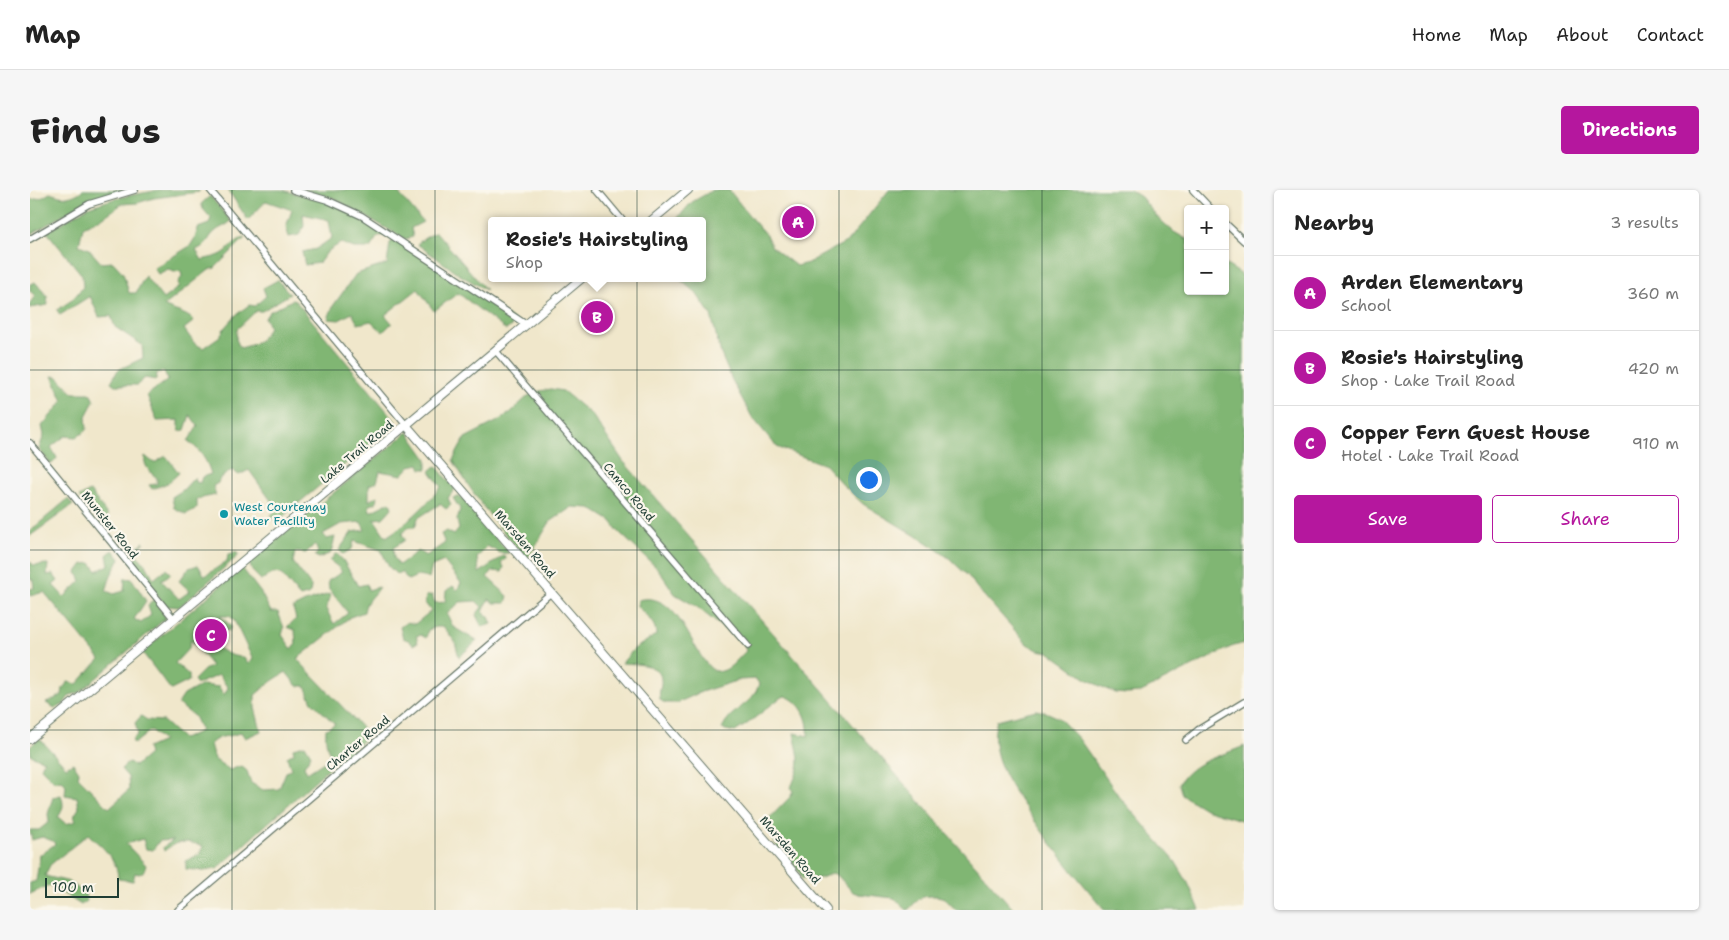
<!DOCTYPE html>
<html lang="en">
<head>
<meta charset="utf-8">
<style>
	body { margin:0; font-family:"Shantell Sans",sans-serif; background:#f6f6f6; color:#222 }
	.controls { position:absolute; right:15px; top:15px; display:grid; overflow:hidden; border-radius:5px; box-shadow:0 1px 4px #0004 }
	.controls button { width:45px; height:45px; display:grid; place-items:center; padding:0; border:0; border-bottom:1px solid #e0e0e0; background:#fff; color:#222; font:25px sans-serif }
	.scale { position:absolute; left:15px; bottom:12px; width:74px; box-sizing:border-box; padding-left:5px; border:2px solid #1f3d34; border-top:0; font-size:14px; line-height:18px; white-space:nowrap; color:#1f3d34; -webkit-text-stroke:4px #fbf7ec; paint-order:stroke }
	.you { position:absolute; left:838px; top:289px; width:18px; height:18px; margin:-12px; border:4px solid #fff; border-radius:50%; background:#1a73e8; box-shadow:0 0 0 8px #1a73e833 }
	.badge { display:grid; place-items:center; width:32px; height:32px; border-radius:50%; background:#b5179e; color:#fff; font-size:16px; font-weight:700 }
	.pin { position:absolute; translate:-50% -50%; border:2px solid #fff; box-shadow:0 1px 5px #0006 }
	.popup { position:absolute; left:458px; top:27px; width:218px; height:65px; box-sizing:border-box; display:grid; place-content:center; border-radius:5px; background:#fff; filter:drop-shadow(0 1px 4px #0005); font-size:16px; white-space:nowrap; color:#767676 }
	.popup b { font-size:19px; color:#222 }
	.popup::after { content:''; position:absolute; left:50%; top:100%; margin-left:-10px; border:10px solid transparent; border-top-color:#fff }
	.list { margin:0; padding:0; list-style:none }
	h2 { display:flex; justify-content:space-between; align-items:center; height:65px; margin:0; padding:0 20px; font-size:21px }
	h2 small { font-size:16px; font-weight:400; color:#767676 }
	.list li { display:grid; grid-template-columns:32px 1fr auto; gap:15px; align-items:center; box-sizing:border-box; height:75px; padding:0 20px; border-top:1px solid #e0e0e0 }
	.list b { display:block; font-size:19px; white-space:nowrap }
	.list p { margin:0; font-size:16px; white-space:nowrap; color:#767676 }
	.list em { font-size:16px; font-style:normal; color:#767676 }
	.actions { display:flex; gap:10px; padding:15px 20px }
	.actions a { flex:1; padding:11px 0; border:1px solid #b5179e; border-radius:5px; text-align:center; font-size:18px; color:#b5179e }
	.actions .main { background:#b5179e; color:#fff }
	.map { position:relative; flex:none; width:1214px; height:720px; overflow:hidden; border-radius:5px }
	header { display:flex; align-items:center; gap:30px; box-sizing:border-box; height:70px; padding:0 25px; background:#fff; border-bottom:1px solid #e0e0e0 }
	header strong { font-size:24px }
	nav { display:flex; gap:28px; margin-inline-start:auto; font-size:18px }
	.intro { display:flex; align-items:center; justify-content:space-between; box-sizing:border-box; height:120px; padding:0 30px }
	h1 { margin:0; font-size:35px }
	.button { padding:12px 22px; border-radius:5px; background:#b5179e; color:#fff; font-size:18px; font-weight:700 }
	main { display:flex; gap:30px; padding:0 30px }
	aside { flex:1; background:#fff; border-radius:5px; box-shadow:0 1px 4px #0004 }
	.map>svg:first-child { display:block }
</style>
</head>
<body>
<header>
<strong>Map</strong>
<nav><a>Home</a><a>Map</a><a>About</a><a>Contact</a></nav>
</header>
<div class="intro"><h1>Find us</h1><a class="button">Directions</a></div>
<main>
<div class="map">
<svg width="1214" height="720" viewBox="0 0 1214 720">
	<rect width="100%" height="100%" fill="#fbf7ec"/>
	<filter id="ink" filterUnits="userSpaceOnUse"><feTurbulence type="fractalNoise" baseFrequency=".02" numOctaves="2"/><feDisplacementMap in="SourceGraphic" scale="10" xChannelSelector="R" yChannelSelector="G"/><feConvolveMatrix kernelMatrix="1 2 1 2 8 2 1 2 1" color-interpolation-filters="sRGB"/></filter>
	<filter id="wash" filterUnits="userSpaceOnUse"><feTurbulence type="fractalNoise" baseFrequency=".0096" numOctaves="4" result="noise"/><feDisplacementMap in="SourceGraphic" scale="20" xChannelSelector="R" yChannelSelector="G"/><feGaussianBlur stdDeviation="1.12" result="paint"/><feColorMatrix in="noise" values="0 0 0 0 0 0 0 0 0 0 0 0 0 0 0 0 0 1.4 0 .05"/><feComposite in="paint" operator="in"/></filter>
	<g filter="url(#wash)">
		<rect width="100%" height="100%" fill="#f0e7cb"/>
		<g fill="#80b673" stroke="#507a54" fill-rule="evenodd">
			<path d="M 53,0 L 94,0 L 48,16 L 0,45 L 0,10 L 11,8 L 20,3 C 34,8 40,9 53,0 Z"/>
			<path d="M 129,0 L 169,0 L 169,2 L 124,8 L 107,13 L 92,14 L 72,28 L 53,37 L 49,55 L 59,59 L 71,73 L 83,72 L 93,83 L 99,103 L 106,103 L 115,86 L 133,109 L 149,97 L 148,92 L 152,87 L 151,81 L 144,82 L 138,79 L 128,84 L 124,78 L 160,56 L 165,48 L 168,38 L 179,34 L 181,28 L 173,19 L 171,14 L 180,6 L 201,31 C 196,36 191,37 187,40 C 177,47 180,54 166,60 L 172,70 C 178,68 187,67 192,64 C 201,59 203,50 215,48 L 185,78 L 179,80 L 134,116 C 144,122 156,122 164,131 L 154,139 L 165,154 L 173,158 L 190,146 L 195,137 L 206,125 L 219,115 L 225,116 L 236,106 L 233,98 L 248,90 L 260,104 L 232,121 L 226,121 L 207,139 L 206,149 L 210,158 C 226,154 231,152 239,137 L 235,128 L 239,122 L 264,109 L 366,232 L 246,332 L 241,325 L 247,319 L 219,280 L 209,285 L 202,280 L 190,288 L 188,293 L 183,296 L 186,305 L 167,309 L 167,318 L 156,324 L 144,318 L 142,307 L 153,300 L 165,287 L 166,292 L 170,293 L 172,287 L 181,284 C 177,270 170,260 158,251 L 168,236 L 160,225 L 155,240 L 149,241 L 149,230 L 127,231 L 117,205 L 138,190 L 134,181 L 127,183 L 126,190 L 115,188 L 107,195 L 85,195 L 81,192 L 88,180 L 113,168 L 112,155 L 85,137 L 81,126 L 69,127 L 60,106 L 30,125 L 27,120 L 42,110 L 53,97 L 52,85 L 17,42 L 58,17 L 87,8 Z"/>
			<polygon points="198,0 252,0 302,13 357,45 348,46 340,58 324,58 311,53 298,61 289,73 275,75 272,62 286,59 302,48 299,30 273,24 274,36 269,45 259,47 256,37 262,20 236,11 218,30"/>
			<polygon points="274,0 366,0 393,32 381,38 383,47 375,49 304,8"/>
			<polygon points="683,0 699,0 722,29 736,45 742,57 766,76 778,73 818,51 859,0 1100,0 1111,7 1127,27 1144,42 1158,50 1158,101 1195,101 1195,74 1214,86 1214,453 1201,457 1109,503 1097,504 1086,503 1076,499 1055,488 1019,462 1008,460 997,454 947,398 939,387 919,368 896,352 833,314 813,295 795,275 747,257 722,227 702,190 691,164 681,125 666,103 648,88 672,88 672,31 645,31 662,12"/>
			<polygon points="406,42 456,100 430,85 387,54 395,48"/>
			<polygon points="365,48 486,132 476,140 428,103 404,121 388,99 355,125 362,133 353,142 341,131 328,134 322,123 309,130 298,129 303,116 326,84 357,74 360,53"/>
			<polygon points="5,92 17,106 18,115 0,118 0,113 5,106 0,101 0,94"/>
			<polygon points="22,186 28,187 43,203 60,203 64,211 56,226 57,240 47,247 35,246 21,257 27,268 24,272 20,273 9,259 14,245 12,236 33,211"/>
			<path d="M 521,199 L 533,201 L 562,225 L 593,271 L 984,720 L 926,720 C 923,717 918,711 914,708 C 908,705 895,705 889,709 C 884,712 883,717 877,720 L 864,708 L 829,704 L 823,702 L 808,686 L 803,683 L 791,688 L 772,689 C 768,675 759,670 750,660 C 743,652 739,640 738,630 L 760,607 L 763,602 L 761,597 C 773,571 769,569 764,543 L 778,546 C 780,530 771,511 755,506 L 750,508 L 717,534 L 705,542 L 692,539 C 699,519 724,515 729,494 L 726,489 L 709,490 L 671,502 L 647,513 L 635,513 L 630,510 C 628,502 632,497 631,489 C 630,473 603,474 592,473 L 604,459 L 626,445 C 627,433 614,424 607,416 L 608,410 C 656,397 666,489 692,481 C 701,479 709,467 716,461 L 714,455 L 667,417 L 645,404 L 628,379 L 588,341 L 581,331 L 560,318 L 542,317 L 520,332 L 497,369 C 469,338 443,306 423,270 L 435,248 L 468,231 L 480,223 L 498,206 L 510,201 Z"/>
			<path d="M 378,242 L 397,269 L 397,279 L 391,279 L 389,274 L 380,276 L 372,285 L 350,281 L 347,292 L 339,295 L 339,311 L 347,306 L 346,313 L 339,315 L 340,322 L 360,312 L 362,318 L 353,328 L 344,329 L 356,347 C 377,334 395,316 411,297 L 400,281 L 406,276 L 425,299 L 418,308 L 421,315 L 416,319 L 410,314 L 388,328 L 385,337 L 378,337 L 372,344 L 375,350 L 363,358 L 364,368 L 369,375 L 388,361 L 396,366 L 415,353 L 411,344 L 417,341 L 424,345 L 429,339 L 427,330 L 430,319 L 423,308 L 427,306 L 435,310 L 479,363 L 470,363 L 457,356 L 447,368 L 449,383 L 473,366 L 477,368 L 471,372 L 474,377 L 472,382 L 463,381 L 457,387 L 478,406 L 476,413 L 464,413 L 459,409 L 453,422 L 459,427 L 462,434 L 452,437 L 446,425 L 452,417 L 446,411 L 430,412 L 417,424 L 423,437 L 447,451 L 429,467 L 425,452 L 414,437 L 406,437 L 398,440 L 396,448 L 391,445 L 386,446 L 388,452 L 383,455 L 378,450 L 373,448 L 370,437 L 377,432 L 385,434 L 401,421 L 395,413 L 396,406 L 402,405 L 405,413 L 415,412 L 416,401 L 423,396 L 427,400 L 431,393 L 414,371 L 402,376 L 399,388 L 387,386 L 378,390 L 372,382 L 366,384 L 359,377 L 351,360 L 324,351 L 322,359 L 313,364 L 309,360 L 322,342 L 335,340 L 331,332 L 311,334 L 293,344 L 297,349 L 305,347 L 301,363 L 289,368 L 285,366 L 288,362 L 285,354 L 276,363 L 265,362 L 263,372 L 281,396 L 280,404 L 270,407 L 251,384 L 243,383 L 231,390 L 222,381 L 219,372 Z"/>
			<path d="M 115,266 L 124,273 L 136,266 L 149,283 L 138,293 L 122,299 L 119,295 L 127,294 L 127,288 C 120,282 113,276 115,266 Z"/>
			<polygon points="60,301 78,326 71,334 49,307"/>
			<polygon points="38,309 43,315 0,346 0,341"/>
			<polygon points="114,352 106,364 116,375 124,389 136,379 141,384 131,390 149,409 160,401 149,391 159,378 168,375 175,386 197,371 198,365 206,362 209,365 149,417 136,416 96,365"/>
			<polygon points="83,360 90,369 81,385 76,401 84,404 94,401 95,388 102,389 116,411 104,429 111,433 121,425 118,416 124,409 136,428 49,503 40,505 33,515 25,518 16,513 32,505 33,498 38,492 47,494 70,469 14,402 0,406 0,399 4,398 3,390 0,389 0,371 3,375 18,374 17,385 23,384 28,391 23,395 34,407 51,391 47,382 53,374 61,373 67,381 79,375 77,365"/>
			<path d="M 306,363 L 313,370 L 328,396 L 337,394 L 338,400 L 349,397 C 342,408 336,409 334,422 L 320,427 L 267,469 L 339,545 L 306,573 C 297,563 295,552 296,539 L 305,534 L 282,512 L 275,496 L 267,496 L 256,482 L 242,491 L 225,505 L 225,518 L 231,541 L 215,548 L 211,542 C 197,549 192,543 180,554 L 184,569 L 200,580 L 211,576 L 217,581 L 221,593 L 233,600 L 249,599 L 256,582 L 261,579 L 257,567 L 264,563 L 263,558 L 275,555 L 281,565 L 274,576 L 277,583 L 294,572 L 299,578 L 187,679 L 174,681 L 156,679 L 156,671 L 170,664 L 173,656 C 157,651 149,649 134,661 L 133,657 L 144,650 L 129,651 L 123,660 L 116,659 L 113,649 L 96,654 L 116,675 L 114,681 L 109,684 L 105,683 L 103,691 L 88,689 C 88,669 72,657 58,644 L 20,675 L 15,686 L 40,692 L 55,704 L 57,711 L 51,715 L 20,695 L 0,704 L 0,693 L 6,691 L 10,665 L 25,654 L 23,651 L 12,647 L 2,650 L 0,640 L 9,640 L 19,632 L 18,624 L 23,607 L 31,605 C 34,614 34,619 28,627 L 36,634 L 46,631 L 44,626 L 49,618 L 47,607 L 35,605 L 36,595 L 31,590 L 25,592 L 11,578 L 14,571 L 1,565 L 0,557 L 9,548 L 36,577 L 43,573 L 49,582 L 48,587 L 79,618 L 99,600 L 98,587 L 91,579 L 99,572 L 105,576 L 119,564 L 117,558 L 133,551 L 121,540 L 104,554 L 102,550 L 108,544 L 105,533 L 111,526 L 117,530 L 133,531 L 153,549 L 171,541 L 164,526 L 148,514 L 154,505 L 172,495 L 189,497 L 194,505 L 198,498 L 189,485 L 167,494 L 164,490 L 174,480 L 182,476 L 161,450 L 159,458 L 145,473 L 159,485 L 159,491 L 141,500 L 112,462 L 212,378 L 231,403 L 241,422 L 248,422 L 254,438 L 252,445 L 262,459 L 266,454 L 265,440 L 257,437 L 266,429 L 263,418 L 275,412 L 299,404 L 300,408 L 296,419 L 304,434 L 318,423 L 299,399 L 298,391 L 312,382 L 307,376 L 300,371 ZM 190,426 L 200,426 L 205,432 L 223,470 L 218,473 L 214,467 C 195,468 179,451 166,439 L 168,433 L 181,427 L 191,439 L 199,441 L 201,436 Z"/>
			<path d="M 1006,520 L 1018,523 L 1029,528 L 1049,549 L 1088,605 L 1145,671 L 1158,693 L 1170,720 L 1075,720 C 1049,690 1024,659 1002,627 C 989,609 976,591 969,571 C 964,556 963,544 967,530 Z"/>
			<path d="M 1214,556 L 1214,631 L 1175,619 L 1152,605 L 1149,594 C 1163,570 1190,567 1214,556 Z"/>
		</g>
	</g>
	<g filter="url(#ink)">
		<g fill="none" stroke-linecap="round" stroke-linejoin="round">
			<defs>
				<g id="street">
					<polyline points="180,0 376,235"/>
					<polyline points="263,0 297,10 332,26 497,135"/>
					<polyline points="567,0 593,31"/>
					<polyline points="1163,0 1181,19"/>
					<polyline points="1195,33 1214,51"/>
					<polyline points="0,49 59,14 105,0"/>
					<polyline points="465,160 718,456"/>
					<polyline points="0,253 144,429"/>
					<polyline points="1156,550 1168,540 1214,512"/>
					<polyline points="148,720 522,402"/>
				</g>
				<g id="secondary">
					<polyline points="621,31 658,0"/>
					<polyline points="376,235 796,720"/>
					<polyline points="0,549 552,88"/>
				</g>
			</defs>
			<use href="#street" stroke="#687869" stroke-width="8"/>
			<use href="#secondary" stroke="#687869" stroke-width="10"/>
			<use href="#street" stroke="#fff" stroke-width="5.5"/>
			<use href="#secondary" stroke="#fff" stroke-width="8"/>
		</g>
	</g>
	<path fill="none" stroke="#1f3d34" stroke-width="1" stroke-opacity="0.55" d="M 202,0 L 202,720M 405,0 L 405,720M 607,0 L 607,720M 809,0 L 809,720M 1012,0 L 1012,720M 0,180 L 1214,180M 0,360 L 1214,360M 0,540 L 1214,540"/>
	<circle fill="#0f9aa8" stroke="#fbf7ec" stroke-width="2" cx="194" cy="324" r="5"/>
	<g text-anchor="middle" stroke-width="4.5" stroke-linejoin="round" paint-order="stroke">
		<g font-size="12" fill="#1f3d34" stroke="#fbf7ec">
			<text transform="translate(327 262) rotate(-40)" y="4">Lake Trail Road</text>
			<text transform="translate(599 302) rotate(50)" y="4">Camco Road</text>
			<text transform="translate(80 335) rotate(51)" y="4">Munster Road</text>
			<text transform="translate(495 354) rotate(49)" y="4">Marsden Road</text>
			<text transform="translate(328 553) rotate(-40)" y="4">Charter Road</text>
			<text transform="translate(760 660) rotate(49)" y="4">Marsden Road</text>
		</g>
		<g font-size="12" fill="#0d838f" stroke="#fbf7ec" text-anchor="start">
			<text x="204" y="321">West Courtenay<tspan x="204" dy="14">Water Facility</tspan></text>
		</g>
	</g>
</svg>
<div class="controls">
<button>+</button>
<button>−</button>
</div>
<div class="scale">100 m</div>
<div class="you"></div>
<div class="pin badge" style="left:768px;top:32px">A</div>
<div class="pin badge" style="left:567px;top:127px">B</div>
<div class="popup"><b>Rosie's Hairstyling</b>Shop</div>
<div class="pin badge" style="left:181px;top:445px">C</div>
</div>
<aside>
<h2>Nearby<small>3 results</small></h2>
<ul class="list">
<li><span class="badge">A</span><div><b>Arden Elementary</b><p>School</p></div><em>360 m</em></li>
<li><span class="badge">B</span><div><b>Rosie's Hairstyling</b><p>Shop · Lake Trail Road</p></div><em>420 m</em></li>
<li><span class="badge">C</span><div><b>Copper Fern Guest House</b><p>Hotel · Lake Trail Road</p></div><em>910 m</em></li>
</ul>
<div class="actions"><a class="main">Save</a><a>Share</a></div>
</aside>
</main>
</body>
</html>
